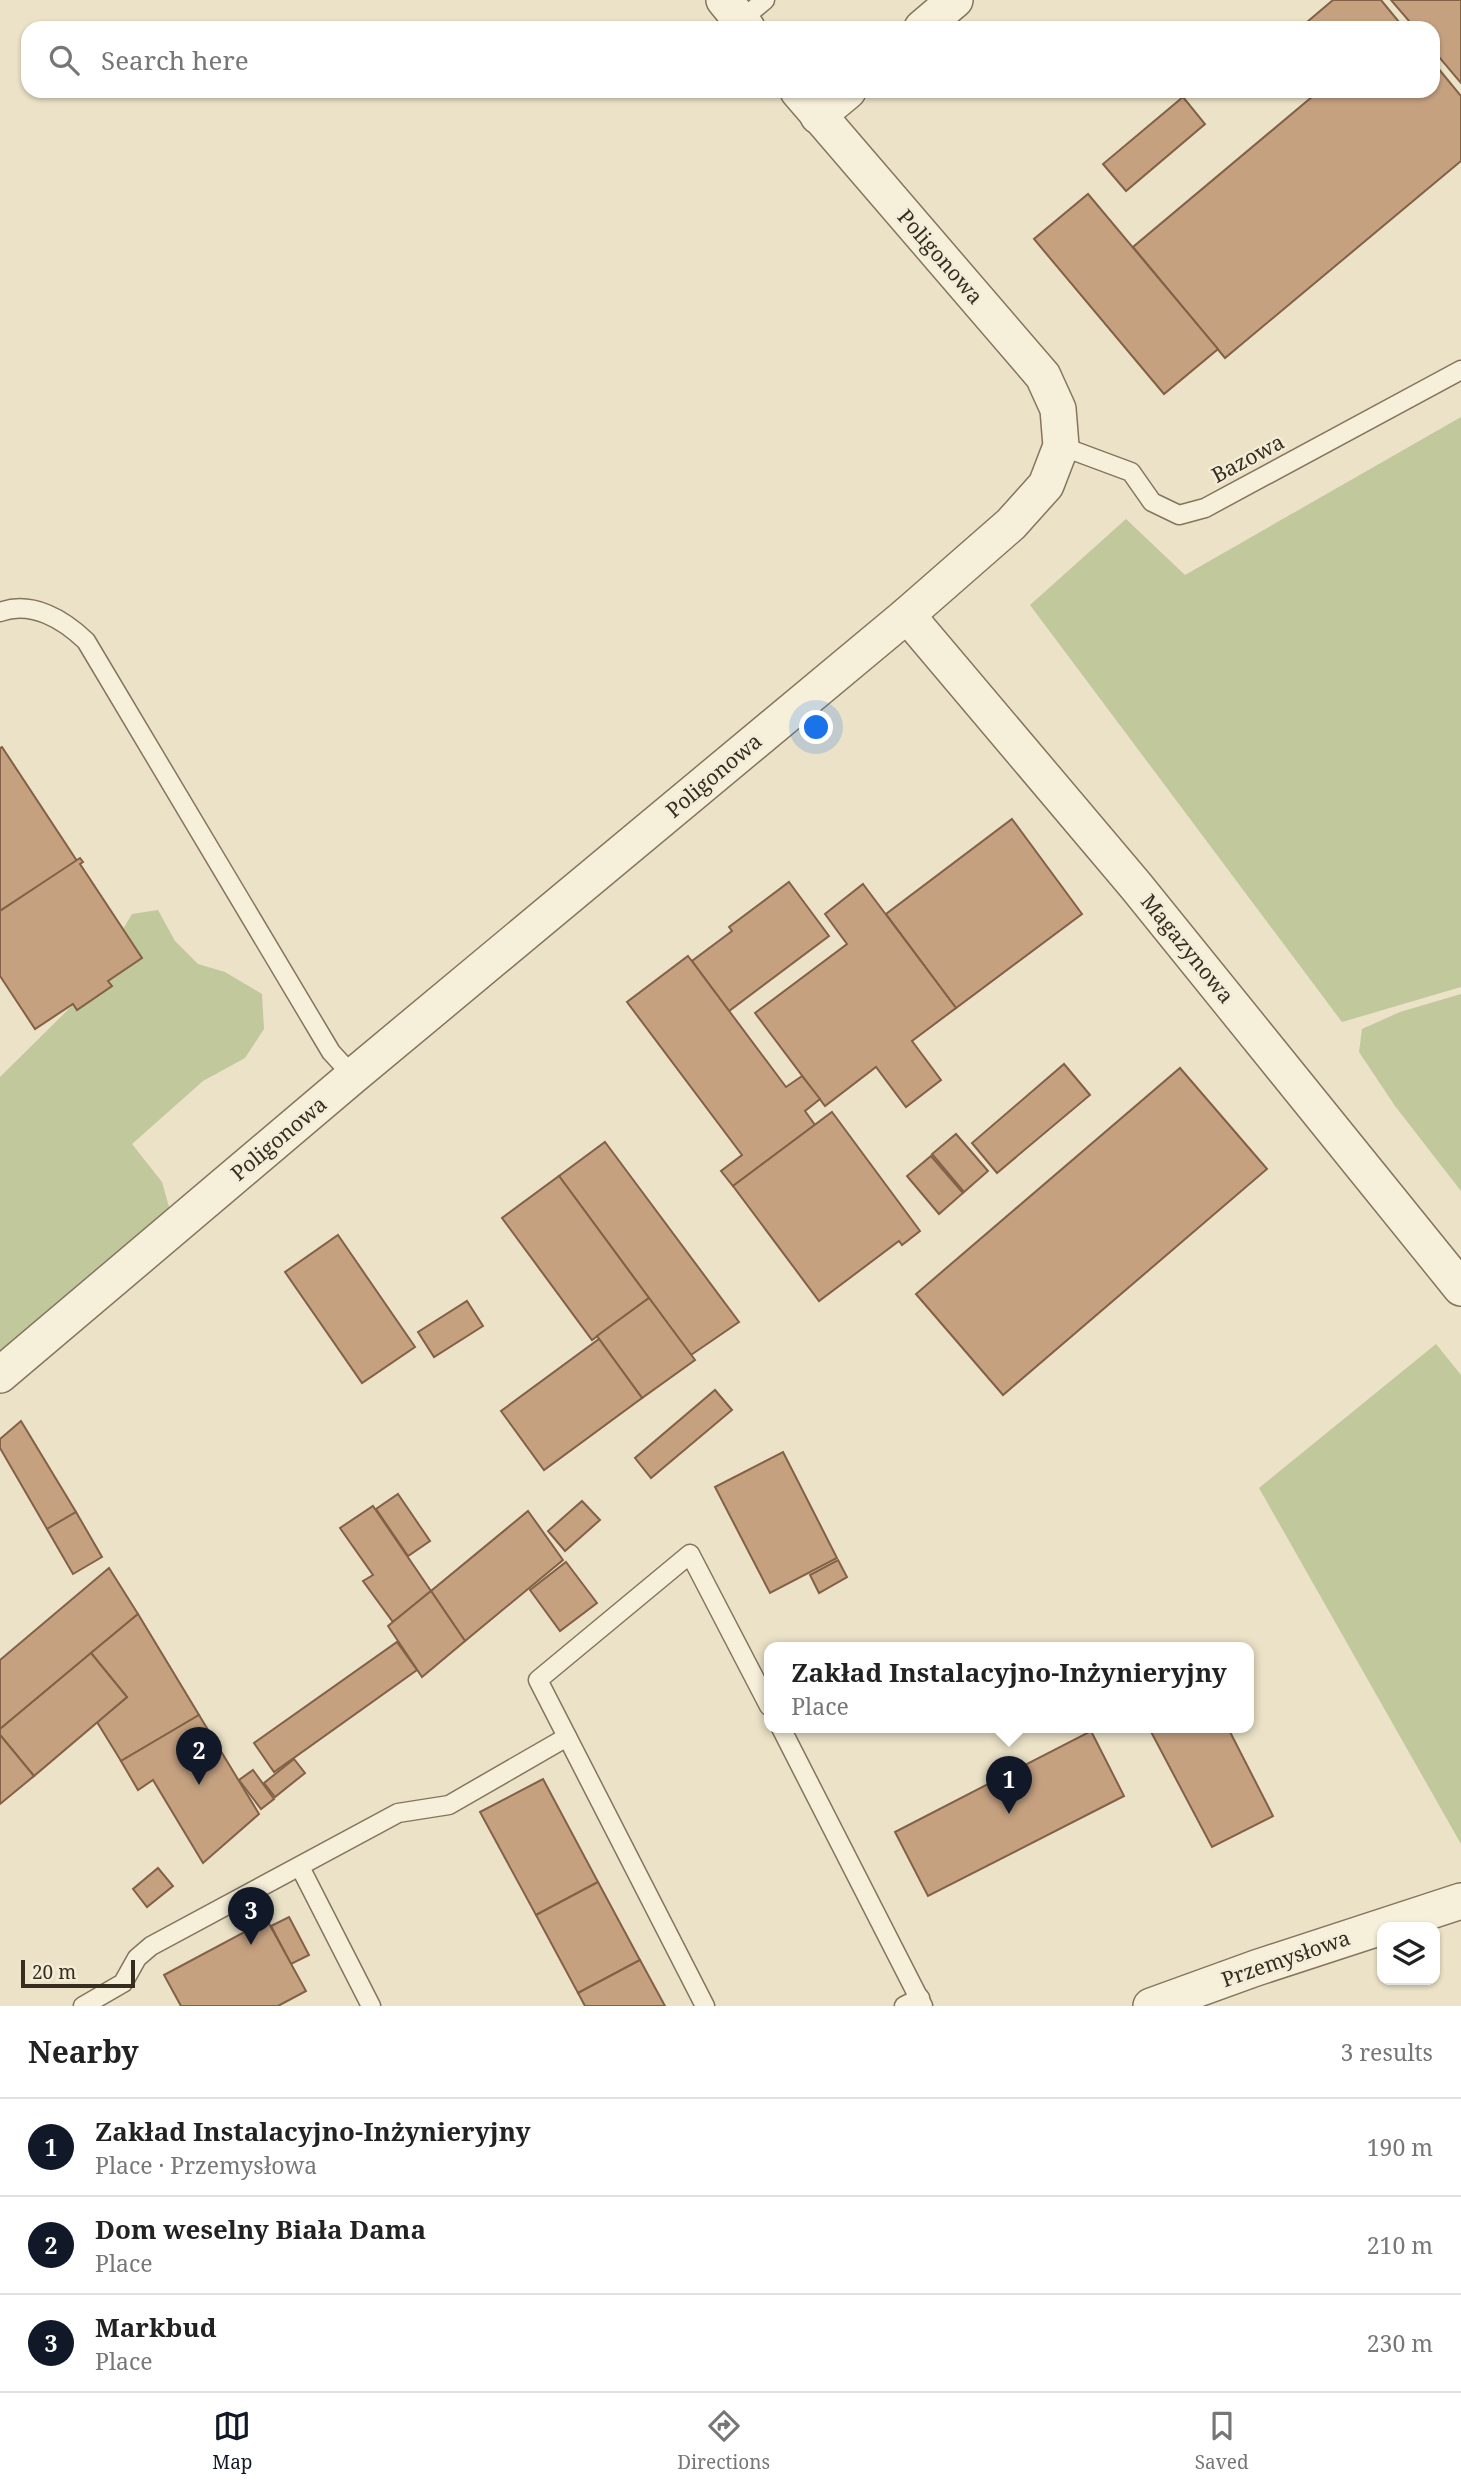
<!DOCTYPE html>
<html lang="en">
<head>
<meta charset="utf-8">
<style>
	body { margin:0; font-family:"Noto Serif",serif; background:#f2f2f2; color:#222 }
	.controls { position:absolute; right:21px; bottom:21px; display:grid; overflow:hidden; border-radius:14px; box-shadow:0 2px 5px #0004 }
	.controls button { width:63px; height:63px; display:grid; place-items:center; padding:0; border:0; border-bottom:2px solid #e0e0e0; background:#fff; color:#222; font:35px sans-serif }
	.scale { position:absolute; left:21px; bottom:18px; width:114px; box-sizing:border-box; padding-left:7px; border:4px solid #372c20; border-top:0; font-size:19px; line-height:24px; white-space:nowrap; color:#372c20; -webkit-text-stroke:5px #f3ecd6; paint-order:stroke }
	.you { position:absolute; left:817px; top:728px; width:24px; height:24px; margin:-18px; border:5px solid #fff; border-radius:50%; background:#1a73e8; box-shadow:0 0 0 10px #1a73e833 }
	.badge { display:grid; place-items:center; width:46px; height:46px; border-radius:50%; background:#111827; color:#fff; font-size:23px; font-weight:700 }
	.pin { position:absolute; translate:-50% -58px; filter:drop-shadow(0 2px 4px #0008) }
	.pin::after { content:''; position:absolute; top:37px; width:24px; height:21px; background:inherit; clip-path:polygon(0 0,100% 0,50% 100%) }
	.popup { position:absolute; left:764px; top:1642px; width:490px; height:91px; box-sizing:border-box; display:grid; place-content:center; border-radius:14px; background:#fff; filter:drop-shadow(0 2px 5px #0005); font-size:23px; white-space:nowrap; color:#767676 }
	.popup b { font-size:26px; color:#222 }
	.popup::after { content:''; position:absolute; left:50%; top:100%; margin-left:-14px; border:14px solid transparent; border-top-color:#fff }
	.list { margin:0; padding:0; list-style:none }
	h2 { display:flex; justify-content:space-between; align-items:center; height:91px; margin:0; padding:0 28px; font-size:30px }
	h2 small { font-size:23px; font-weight:400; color:#767676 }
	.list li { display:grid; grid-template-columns:46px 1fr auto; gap:21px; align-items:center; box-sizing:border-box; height:98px; padding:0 28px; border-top:2px solid #e0e0e0 }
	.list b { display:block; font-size:26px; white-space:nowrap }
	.list p { margin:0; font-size:23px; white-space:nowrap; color:#767676 }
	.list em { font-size:23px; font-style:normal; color:#767676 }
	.icon { flex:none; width:38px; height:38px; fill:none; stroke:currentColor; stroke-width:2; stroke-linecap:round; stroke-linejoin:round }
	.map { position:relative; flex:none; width:1461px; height:2006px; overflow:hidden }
	.search { position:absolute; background:#fff; box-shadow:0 2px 5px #0004; left:21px; right:21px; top:21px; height:77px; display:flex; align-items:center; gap:18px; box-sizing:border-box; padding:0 24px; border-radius:21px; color:#767676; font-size:26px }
	.sheet { height:385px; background:#fff }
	nav { display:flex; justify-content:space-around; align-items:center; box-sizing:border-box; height:98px; border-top:2px solid #e0e0e0; background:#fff; font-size:19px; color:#767676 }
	nav a { display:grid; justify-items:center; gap:4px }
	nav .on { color:#111827 }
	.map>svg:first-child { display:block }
</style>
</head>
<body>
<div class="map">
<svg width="1461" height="2006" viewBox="0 0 1461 2006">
	<rect width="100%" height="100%" fill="#ebe2c7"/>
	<g fill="#c0c89c">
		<polygon points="1461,417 1461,987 1342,1022 1030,605 1126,519 1185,575"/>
		<polygon points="158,910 175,941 198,964 225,972 262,994 264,1029 245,1058 203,1081 132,1144 162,1182 171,1214 0,1361 0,1077 85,993 132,914"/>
		<polygon points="1461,994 1461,1191 1395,1106 1359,1052 1362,1029 1400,1012"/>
		<polygon points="1436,1344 1461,1375 1461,1844 1259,1488"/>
	</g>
	<g fill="#c5a180" stroke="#826146" stroke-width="2">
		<polygon points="1333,0 1381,0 1404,28 1300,28"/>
		<polygon points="1391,0 1461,0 1461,83 1433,50 1433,28 1415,28"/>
		<polygon points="1433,62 1461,96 1461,161 1225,358 1133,247 1319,91 1433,91"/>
		<polygon points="1183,97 1205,124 1126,191 1103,164"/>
		<polygon points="1088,194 1218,349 1164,394 1034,239"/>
		<polygon points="2,747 77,861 0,911 0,748"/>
		<polygon points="1012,819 1082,914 956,1008 886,914"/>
		<polygon points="80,858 83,862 80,864 142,958 108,981 112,986 77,1010 73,1004 35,1029 0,976 0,911"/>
		<polygon points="789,882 829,936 729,1011 692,961 732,931 729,927"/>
		<polygon points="863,884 956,1008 912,1041 941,1080 906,1107 876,1067 825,1106 755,1013 847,944 825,914"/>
		<polygon points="688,956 786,1087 802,1076 820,1099 805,1111 815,1125 733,1186 721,1171 742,1155 627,1002"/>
		<polygon points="1064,1064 1090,1095 997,1173 972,1143"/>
		<polygon points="1180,1068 1267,1169 1003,1395 916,1294"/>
		<polygon points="832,1112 920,1231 902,1245 899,1241 819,1301 733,1186"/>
		<polygon points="956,1134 988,1171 964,1192 932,1154"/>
		<polygon points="605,1142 739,1322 691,1355 559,1176"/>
		<polygon points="931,1156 963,1193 939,1214 907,1176"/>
		<polygon points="559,1176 649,1298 592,1340 502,1218"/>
		<polygon points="338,1235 415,1347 362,1383 285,1272"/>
		<polygon points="649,1298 695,1360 642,1398 597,1336"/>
		<polygon points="467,1301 483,1326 434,1357 418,1332"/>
		<polygon points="599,1339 642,1398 544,1470 501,1411"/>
		<polygon points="715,1390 732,1410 651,1478 635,1458"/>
		<polygon points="21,1421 76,1512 47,1529 0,1448 0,1439"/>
		<polygon points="783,1452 837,1558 770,1593 715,1487"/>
		<polygon points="398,1494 430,1541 408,1556 376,1509"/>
		<polygon points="582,1501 600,1520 565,1551 548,1531"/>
		<polygon points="373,1506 431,1591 393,1622 363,1581 373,1575 340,1528"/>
		<polygon points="528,1511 563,1560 465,1641 431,1591"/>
		<polygon points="76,1512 102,1557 73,1574 47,1529"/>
		<polygon points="838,1560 847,1577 819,1593 810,1575"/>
		<polygon points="566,1562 597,1603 560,1631 530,1590"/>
		<polygon points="109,1568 138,1614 0,1729 0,1660"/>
		<polygon points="431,1591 465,1641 422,1677 388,1626"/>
		<polygon points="138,1614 199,1715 121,1761 97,1722 127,1697 91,1653"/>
		<polygon points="397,1642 417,1670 274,1772 254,1743"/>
		<polygon points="91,1653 127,1697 34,1776 0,1735 0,1729"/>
		<polygon points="199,1715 259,1814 203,1863 153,1780 138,1790 121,1761"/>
		<polygon points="1149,1728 1228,1728 1273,1816 1212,1847"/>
		<polygon points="1091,1731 1124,1796 928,1896 895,1832"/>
		<polygon points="0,1735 34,1776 0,1804"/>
		<polygon points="294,1759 305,1773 275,1797 264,1783"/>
		<polygon points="253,1770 274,1799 261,1809 239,1780"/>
		<polygon points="543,1779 598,1882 536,1915 480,1812"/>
		<polygon points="158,1868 173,1886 147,1907 133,1889"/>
		<polygon points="598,1882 640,1960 578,1993 536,1915"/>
		<polygon points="289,1917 309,1955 291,1964 271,1926"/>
		<polygon points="267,1920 306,1991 278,2006 181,2006 164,1975"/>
		<polygon points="640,1960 665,2006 585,2006 578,1993"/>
	</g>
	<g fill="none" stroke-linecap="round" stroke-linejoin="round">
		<defs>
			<g id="lane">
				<polyline points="741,20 765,0"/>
				<polyline points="1061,446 1131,472 1152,502 1179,515 1205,508 1461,370"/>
				<path d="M 0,612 C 32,600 64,620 86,641 L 331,1052 L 353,1076"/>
				<polyline points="781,1728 923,2006"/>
				<polyline points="300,1867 371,2006"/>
				<polyline points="83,2006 123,1983 137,1958 151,1946 398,1813 449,1805 567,1737"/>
				<polyline points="705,2006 538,1680 690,1554 769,1706"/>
				<polyline points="904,2006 920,1998"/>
			</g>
			<g id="street">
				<polyline points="724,0 747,28"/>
				<polyline points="922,28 955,0"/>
				<polyline points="818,116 848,91"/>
				<polyline points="907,615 1136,886 1461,1288"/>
				<polyline points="0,1375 353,1076 907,615 1011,524 1046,485 1061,446 1058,409 1043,376 798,91"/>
				<polyline points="1151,2006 1256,1968 1461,1901"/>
			</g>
		</defs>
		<use href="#lane" stroke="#85755e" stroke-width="21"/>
		<use href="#street" stroke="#85755e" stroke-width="38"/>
		<use href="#lane" stroke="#f6efda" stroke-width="18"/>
		<use href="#street" stroke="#f6efda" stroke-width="35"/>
	</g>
	<g text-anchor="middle" stroke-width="5" stroke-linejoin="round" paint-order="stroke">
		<g font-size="21" fill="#372c20" stroke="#f3ecd6">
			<text transform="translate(940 257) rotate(49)" y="7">Poligonowa</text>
			<text transform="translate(1248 459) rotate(-28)" y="7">Bazowa</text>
			<text transform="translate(714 776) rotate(-40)" y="7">Poligonowa</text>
			<text transform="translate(1187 949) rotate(51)" y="7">Magazynowa</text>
			<text transform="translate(279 1139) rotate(-40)" y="7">Poligonowa</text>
			<text transform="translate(1286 1959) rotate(-19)" y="7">Przemysłowa</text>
		</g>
	</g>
</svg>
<div class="controls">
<button><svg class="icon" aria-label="layers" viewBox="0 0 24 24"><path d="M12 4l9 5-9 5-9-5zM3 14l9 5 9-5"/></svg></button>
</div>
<div class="scale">20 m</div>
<div class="you"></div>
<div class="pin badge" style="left:1009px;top:1814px">1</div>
<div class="popup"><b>Zakład Instalacyjno-Inżynieryjny</b>Place</div>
<div class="pin badge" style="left:199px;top:1785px">2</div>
<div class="pin badge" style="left:251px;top:1945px">3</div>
<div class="search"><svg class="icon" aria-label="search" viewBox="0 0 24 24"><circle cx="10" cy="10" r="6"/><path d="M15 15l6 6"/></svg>Search here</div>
</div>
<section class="sheet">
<h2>Nearby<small>3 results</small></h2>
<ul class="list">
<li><span class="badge">1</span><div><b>Zakład Instalacyjno-Inżynieryjny</b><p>Place · Przemysłowa</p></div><em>190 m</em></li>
<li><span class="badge">2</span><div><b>Dom weselny Biała Dama</b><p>Place</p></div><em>210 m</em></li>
<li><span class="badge">3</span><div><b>Markbud</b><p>Place</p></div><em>230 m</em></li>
</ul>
</section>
<nav>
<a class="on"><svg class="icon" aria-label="map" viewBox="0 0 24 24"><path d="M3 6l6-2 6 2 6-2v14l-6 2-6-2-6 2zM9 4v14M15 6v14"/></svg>Map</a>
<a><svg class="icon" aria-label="directions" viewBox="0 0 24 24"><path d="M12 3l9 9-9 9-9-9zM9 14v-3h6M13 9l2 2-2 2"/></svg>Directions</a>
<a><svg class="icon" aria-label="saved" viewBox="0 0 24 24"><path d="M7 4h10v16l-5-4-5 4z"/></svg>Saved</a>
</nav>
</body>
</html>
